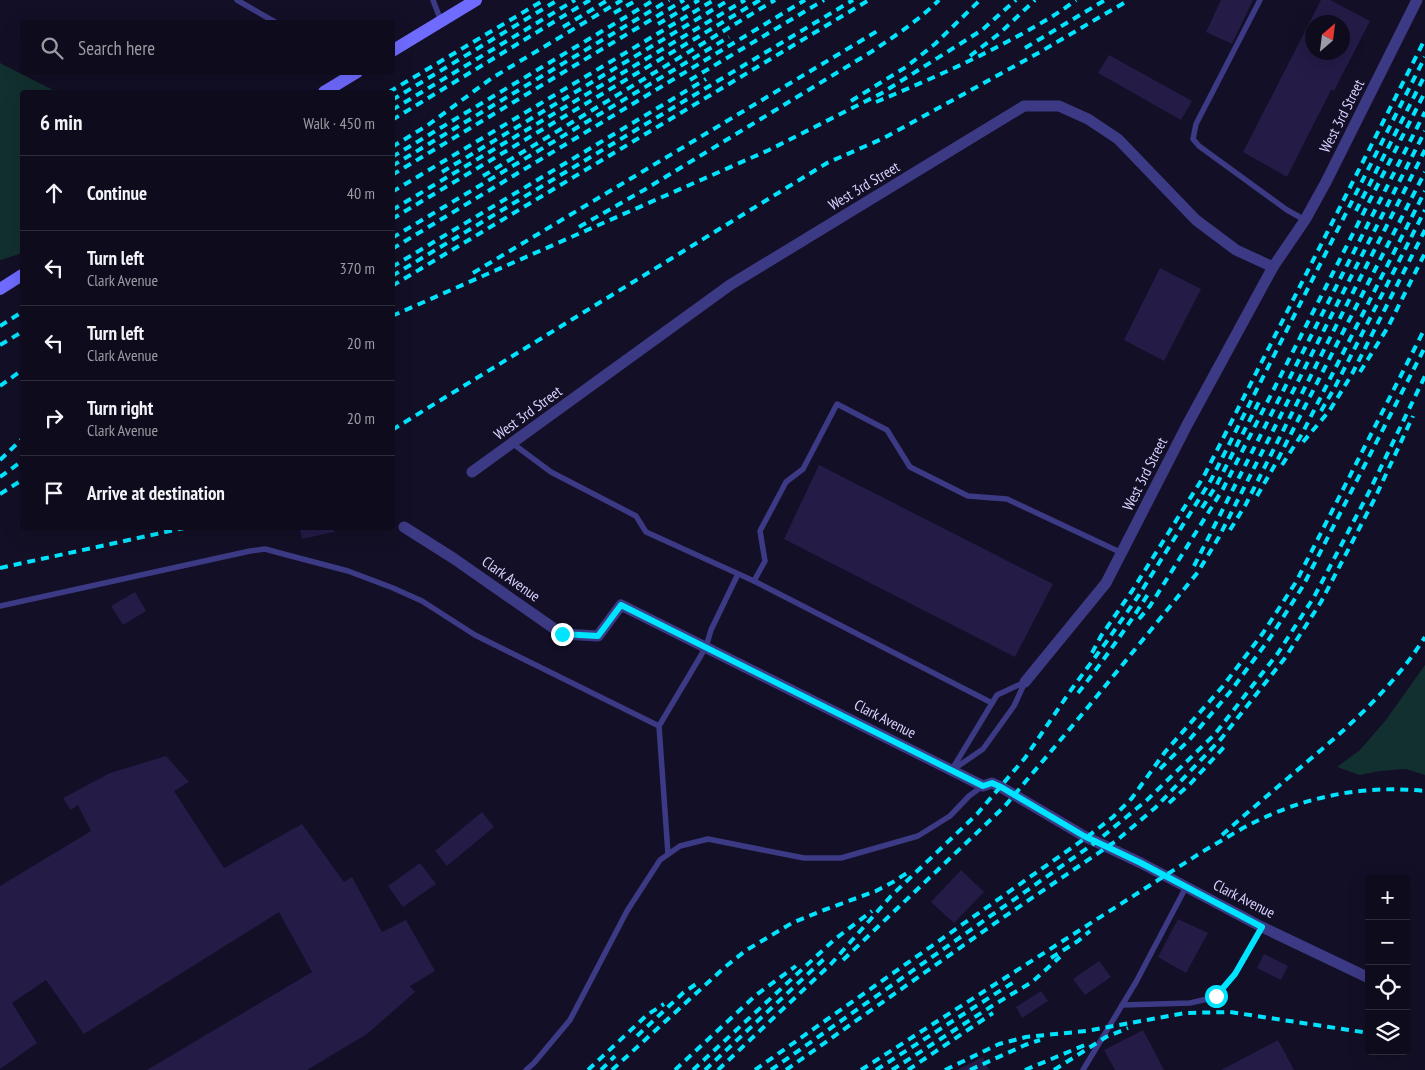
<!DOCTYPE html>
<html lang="en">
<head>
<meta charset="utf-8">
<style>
	body { margin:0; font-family:"PT Sans Narrow",sans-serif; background:#171425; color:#f1f3f6 }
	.controls { position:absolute; right:15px; bottom:15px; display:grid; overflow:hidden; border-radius:5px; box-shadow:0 5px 20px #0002 }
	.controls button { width:45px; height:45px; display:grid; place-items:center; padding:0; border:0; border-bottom:1px solid #2e2b3b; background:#0e0b1c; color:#f1f3f6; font:25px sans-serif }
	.compass { position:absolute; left:1305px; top:15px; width:45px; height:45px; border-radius:50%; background:#0e0b1c; box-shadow:0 5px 20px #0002; rotate:28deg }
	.stop { position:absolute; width:15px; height:15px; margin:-11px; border:4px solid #00e5ff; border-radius:50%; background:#fff }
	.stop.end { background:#00e5ff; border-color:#fff; box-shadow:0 1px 5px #0008 }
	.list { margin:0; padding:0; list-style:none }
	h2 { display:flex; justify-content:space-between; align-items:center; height:65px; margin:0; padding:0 20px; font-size:21px }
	h2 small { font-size:16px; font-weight:400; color:#9b9ba3 }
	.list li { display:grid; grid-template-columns:32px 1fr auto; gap:15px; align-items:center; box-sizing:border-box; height:75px; padding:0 20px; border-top:1px solid #2e2b3b }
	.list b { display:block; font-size:19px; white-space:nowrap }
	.list p { margin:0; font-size:16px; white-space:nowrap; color:#9b9ba3 }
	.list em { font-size:16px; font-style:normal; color:#9b9ba3 }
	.icon { flex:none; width:28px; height:28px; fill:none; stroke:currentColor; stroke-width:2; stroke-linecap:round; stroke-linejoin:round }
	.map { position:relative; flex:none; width:1425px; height:1070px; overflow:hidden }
	.search { position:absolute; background:#0e0b1c; box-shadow:0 5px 20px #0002; left:20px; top:20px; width:375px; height:55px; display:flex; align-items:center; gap:12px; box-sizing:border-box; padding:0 18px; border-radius:5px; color:#9b9ba3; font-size:19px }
	.panel { position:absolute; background:#0e0b1c; box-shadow:0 5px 20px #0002; left:20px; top:90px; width:375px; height:440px; border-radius:5px }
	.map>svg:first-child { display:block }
</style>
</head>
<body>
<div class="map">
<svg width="1425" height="1070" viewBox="0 0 1425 1070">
	<rect width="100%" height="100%" fill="#130f26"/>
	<g fill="#12302f">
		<polygon points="0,63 57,92 22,92 22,253 1,260 0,259"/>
		<polygon points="1425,665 1425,775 1406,769 1380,771 1360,775 1337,767 1360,750 1386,720"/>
	</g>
	<g fill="#241b47" fill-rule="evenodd">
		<polygon points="1221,0 1253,0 1232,44 1206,32"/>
		<path d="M 1321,0 L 1330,0 L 1370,21 L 1334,91 L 1331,90 L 1287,177 L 1243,152 ZM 1312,22 L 1342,22 L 1342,52 L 1312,52 Z"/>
		<polygon points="1109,55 1192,101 1181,120 1098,73"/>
		<polygon points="1160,268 1201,289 1164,361 1124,340"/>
		<polygon points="819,465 1053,584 1015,657 784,539"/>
		<polygon points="306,528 334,528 334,532 302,539 300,529"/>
		<polygon points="135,592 146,611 123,625 111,606"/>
		<polygon points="166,756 189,782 174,791 224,868 302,824 344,882 352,877 382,932 406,920 435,971 410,986 415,992 367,1034 307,1070 147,1070 312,972 279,912 84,1034 46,980 12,1003 37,1043 0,1069 0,886 91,831 78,805 71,810 63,798 110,773"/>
		<polygon points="482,812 494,827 447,866 435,851"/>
		<polygon points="420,863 436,884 403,907 388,886"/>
		<polygon points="961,870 984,892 954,923 931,902"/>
		<polygon points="1178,919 1208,933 1186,973 1158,957"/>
		<polygon points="1264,954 1288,966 1281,980 1257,968"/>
		<polygon points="1099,961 1111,977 1085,995 1073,979"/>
		<polygon points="1041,991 1048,1001 1022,1018 1016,1007"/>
		<polygon points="1143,1030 1164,1070 1115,1070 1104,1050"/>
		<polygon points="1278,1040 1294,1070 1221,1070"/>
		<polygon points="983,1057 989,1070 957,1070"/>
	</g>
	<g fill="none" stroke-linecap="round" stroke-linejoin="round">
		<g stroke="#3d3a85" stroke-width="5.5">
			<polyline points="237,0 275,22"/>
			<polyline points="433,0 441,21"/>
			<polyline points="1260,0 1196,124 1193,139 1199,146 1287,210 1305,220"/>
			<polyline points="512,443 551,472 636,516 646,532 754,581 992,703"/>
			<polyline points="754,581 765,561 760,531 786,482 803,469 837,404 887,430 910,467 968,496 1007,499 1122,553"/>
			<polyline points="0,606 250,551 265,549 291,556 348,571 393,588 422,601 475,635 659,726 668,854"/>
			<polygon points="1025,682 1014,706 983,749 951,771 997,695"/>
			<polyline points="659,726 706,647 711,630 738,574"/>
			<polyline points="1122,1005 1190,1003 1216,997 1235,974 1262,927"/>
			<polyline points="526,1070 534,1063 570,1020 627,911 660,860 680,846 708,839 804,858 841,858 918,836 950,816 969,796 983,786"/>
			<polyline points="1083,1070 1136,982 1186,887"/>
		</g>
		<g stroke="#3d3a85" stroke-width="11">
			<polyline points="472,472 730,285 1024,106 1059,106 1088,119 1118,139 1196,220 1236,250 1273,267"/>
			<polyline points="404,527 453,558 562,634 598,636 621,605 983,786 992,783 1001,787 1084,836 1141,863 1262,927 1369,978"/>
			<polyline points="1025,682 1106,583 1187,425 1273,267 1305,220 1326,182 1417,0"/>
		</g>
		<g stroke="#6f6bff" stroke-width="12">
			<polyline points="392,51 476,0"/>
			<polyline points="324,92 357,72"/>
			<polyline points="0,289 22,275"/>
		</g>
		<g stroke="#00e5ff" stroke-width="4" stroke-dasharray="8 6" stroke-linecap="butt">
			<polyline points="614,13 637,0"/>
			<polyline points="658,24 699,0"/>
			<polyline points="563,27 608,0"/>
			<polyline points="1025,48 1105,0"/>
			<polyline points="970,56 1000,33 1035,0"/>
			<polyline points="690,80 824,0"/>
			<polyline points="389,92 544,0"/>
			<polyline points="392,100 558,0"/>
			<polyline points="851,101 906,67 935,44 980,0"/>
			<path d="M 876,102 C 924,82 972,61 1018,36 C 1038,25 1058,14 1076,0"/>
			<polyline points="392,110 575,0"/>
			<polyline points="392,120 590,0"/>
			<polyline points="392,147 428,125 492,78 622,0"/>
			<polyline points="392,157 654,0"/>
			<polyline points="392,166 669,0"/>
			<polyline points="442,172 729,0"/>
			<polyline points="392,175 684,0"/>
			<polyline points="483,176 775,0"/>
			<polyline points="392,192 714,0"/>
			<polyline points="392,210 745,0"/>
			<polyline points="1356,211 1425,75"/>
			<polyline points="392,219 760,0"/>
			<path d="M 579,227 L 644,190 L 871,52 C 895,36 919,20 939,0"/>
			<polyline points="392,238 729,37"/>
			<polyline points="392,249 805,0"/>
			<polyline points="392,267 706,79"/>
			<polyline points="473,273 879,30"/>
			<polyline points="392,276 853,0"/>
			<polyline points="392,286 869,0"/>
			<polyline points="392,316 769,150 882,93 982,30 1016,0"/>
			<polyline points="0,326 22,312"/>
			<polyline points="0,345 22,332"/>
			<polyline points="1360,372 1388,327 1425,253"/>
			<polyline points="0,386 22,370"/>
			<polyline points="1321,411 1335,387 1425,210"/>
			<polyline points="392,430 827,163 884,138 1040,52 1129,0"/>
			<polyline points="1303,442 1330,410 1352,374 1425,230"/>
			<polyline points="0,460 22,439"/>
			<polyline points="1282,465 1302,434 1425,191"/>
			<polyline points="0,477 22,461"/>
			<polyline points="0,494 22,480"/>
			<polyline points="1257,496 1276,463 1425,172"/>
			<polyline points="1202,508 1216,486 1261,398"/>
			<polyline points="1230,530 1246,504 1425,150"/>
			<polyline points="1194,566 1425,112"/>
			<polyline points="0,568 184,528"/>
			<polyline points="1139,619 1150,606 1223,489 1425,92"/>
			<polyline points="1092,653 1101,636 1132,591 1204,476 1425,39"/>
			<path d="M 1078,693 C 1104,660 1128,626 1150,591"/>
			<polyline points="1160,769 1190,739 1230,692 1270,638 1303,586 1425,347"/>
			<polyline points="1169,803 1191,783 1225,746"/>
			<path d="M 1222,835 C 1250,810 1279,786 1308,761 C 1352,724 1394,686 1425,637"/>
			<polyline points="1051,958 1078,941 1090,931"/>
			<polyline points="843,960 1005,806 1084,712 1198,572 1219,537 1425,131"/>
			<polyline points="637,1036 683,993 699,982"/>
			<polyline points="588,1070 647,1015 664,1004"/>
			<polyline points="601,1070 615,1056"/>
			<polyline points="612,1070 725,967 745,951 792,923 824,910 876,891 893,882 907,873"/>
			<polyline points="675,1070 756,995 796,966"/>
			<polyline points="693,1070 835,939 872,911"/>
			<polyline points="705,1070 824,959"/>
			<polyline points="718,1070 831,964 891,896 977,814 1025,758 1071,690 1107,641 1139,595 1211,480 1425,57"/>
			<polyline points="755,1070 1087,837 1113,817 1132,798 1165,752 1223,686 1263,633 1296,582 1425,328"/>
			<polyline points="771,1070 1096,842 1147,800 1215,734 1278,653 1314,597 1368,494 1425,376"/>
			<polyline points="786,1070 1001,919 1116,841 1155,808 1221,739 1285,658 1321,602 1375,498 1413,416"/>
			<path d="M 861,1070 L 1202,852 C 1221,841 1240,829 1259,820 C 1311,795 1368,785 1425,791"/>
			<polyline points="876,1070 1017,980"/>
			<polyline points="892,1070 992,1006 1032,982 1060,957"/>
			<polyline points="908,1070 993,1013"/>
			<polyline points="945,1070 999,1044 1026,1037 1086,1031 1185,1013 1230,1012 1369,1033"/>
			<polyline points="970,1070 1025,1045 1040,1040"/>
			<polyline points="1025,1070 1085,1045"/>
			<polyline points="1054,1070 1106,1037 1128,1028"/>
		</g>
	</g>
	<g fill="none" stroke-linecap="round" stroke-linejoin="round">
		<polyline stroke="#00e5ff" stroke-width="6" points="562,634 598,636 621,605 983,786 992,783 1001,787 1084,836 1141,863 1262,927 1235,974 1216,996"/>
	</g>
	<g text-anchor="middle" stroke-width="4" stroke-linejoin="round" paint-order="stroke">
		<g font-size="15" fill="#d9d4ff" stroke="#130f26">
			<text transform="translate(1342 116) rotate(-63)" y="5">West 3rd Street</text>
			<text transform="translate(864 186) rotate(-31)" y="5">West 3rd Street</text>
			<text transform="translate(528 413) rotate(-36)" y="5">West 3rd Street</text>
			<text transform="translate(1145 474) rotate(-63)" y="5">West 3rd Street</text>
			<text transform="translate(511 579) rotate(35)" y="5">Clark Avenue</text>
			<text transform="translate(885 719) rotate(27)" y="5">Clark Avenue</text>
			<text transform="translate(1244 899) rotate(27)" y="5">Clark Avenue</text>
		</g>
	</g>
</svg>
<div class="controls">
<button>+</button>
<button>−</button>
<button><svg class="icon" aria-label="locate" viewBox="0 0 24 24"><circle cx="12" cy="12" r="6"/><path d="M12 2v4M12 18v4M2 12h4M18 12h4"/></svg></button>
<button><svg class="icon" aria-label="layers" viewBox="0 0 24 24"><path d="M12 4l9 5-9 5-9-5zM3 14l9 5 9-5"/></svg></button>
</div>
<svg class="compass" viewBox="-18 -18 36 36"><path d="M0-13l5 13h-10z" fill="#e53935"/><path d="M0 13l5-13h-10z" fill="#9b9ba3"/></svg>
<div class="stop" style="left:1216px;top:996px"></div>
<div class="stop end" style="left:562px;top:634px"></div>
<div class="search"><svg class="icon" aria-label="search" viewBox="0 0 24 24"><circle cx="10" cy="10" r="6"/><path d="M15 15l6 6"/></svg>Search here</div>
<section class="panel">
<h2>6 min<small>Walk · 450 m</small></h2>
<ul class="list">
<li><svg class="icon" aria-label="ahead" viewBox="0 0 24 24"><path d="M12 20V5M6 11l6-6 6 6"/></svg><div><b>Continue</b></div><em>40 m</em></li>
<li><svg class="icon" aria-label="left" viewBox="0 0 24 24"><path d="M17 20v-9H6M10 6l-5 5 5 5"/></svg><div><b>Turn left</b><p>Clark Avenue</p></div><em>370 m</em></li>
<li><svg class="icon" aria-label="left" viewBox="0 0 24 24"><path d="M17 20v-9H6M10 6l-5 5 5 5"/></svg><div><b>Turn left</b><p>Clark Avenue</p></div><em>20 m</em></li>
<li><svg class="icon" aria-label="right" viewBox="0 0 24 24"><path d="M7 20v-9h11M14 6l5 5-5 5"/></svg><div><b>Turn right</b><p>Clark Avenue</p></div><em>20 m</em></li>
<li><svg class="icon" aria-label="arrive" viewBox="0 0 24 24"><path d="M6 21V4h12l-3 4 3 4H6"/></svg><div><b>Arrive at destination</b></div></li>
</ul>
</section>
</div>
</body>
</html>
